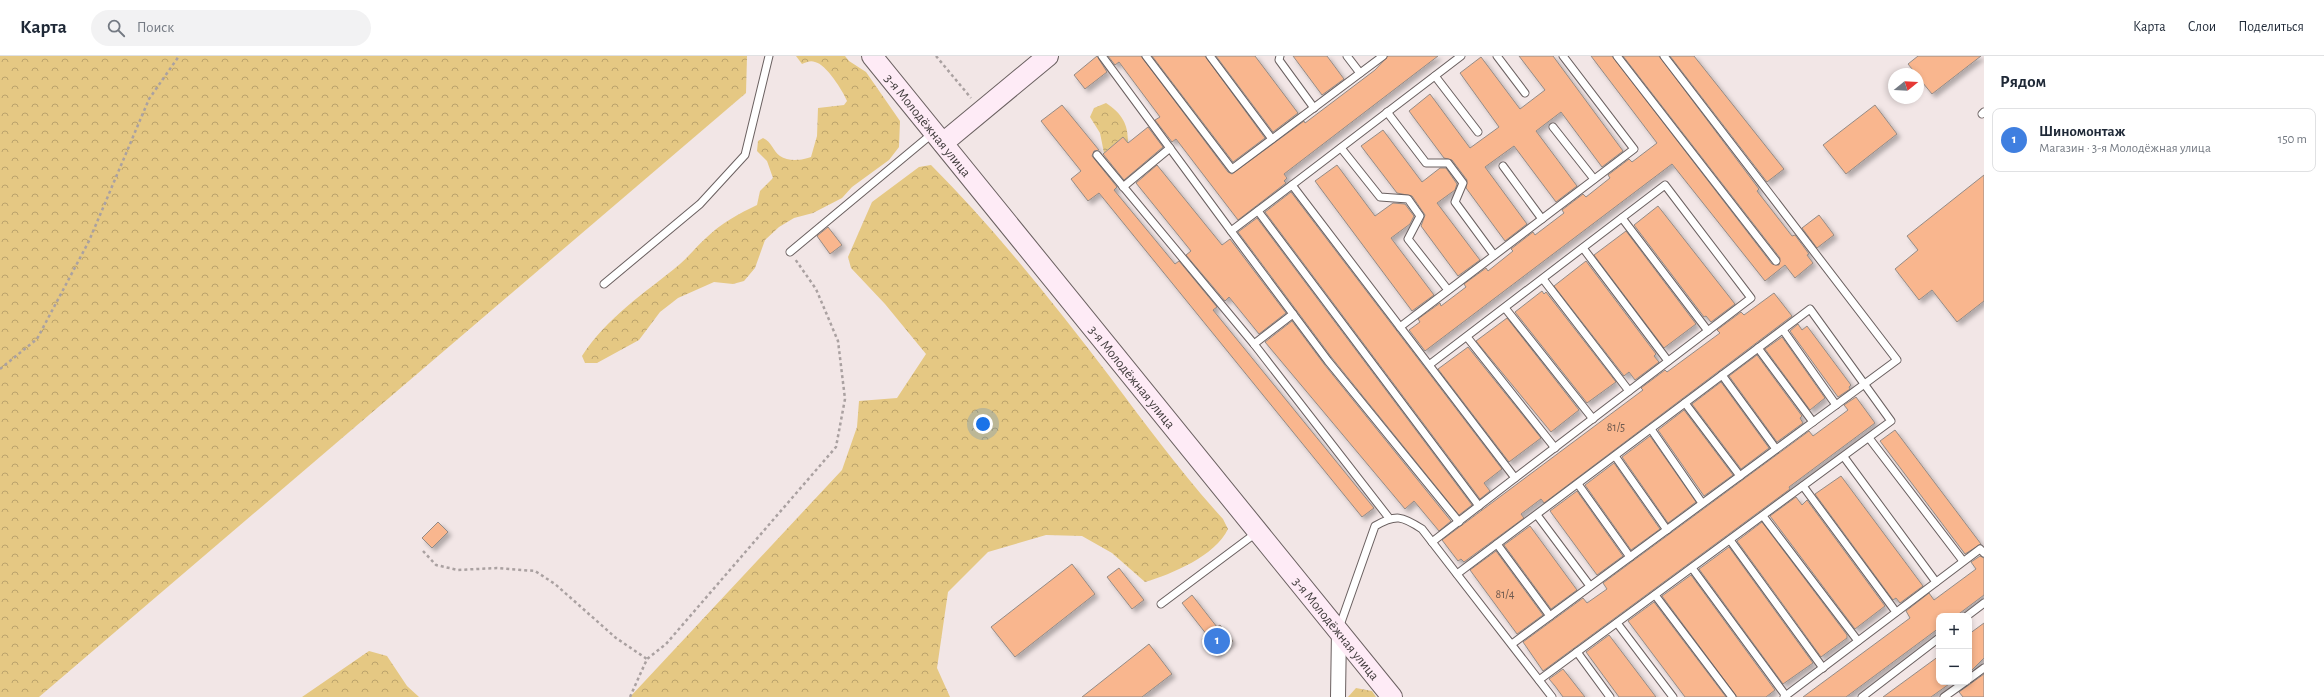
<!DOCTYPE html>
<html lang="ru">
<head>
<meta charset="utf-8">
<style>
	body { margin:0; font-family:"Alegreya Sans",sans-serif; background:#f2f2f3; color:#1f2937 }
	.controls { position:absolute; right:12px; bottom:12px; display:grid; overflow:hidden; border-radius:8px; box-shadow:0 2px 6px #0003 }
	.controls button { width:36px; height:36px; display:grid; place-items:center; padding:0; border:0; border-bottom:1px solid #e0e1e3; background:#fff; color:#1f2937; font:20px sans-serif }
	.compass { position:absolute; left:1888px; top:12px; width:36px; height:36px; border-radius:50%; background:#fff; box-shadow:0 2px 6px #0003; rotate:72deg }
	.you { position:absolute; left:983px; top:368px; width:14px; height:14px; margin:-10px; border:3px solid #fff; border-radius:50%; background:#1a73e8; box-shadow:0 0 0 6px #1a73e833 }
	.badge { display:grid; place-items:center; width:26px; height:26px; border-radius:50%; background:#db2777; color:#fff; font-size:13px; font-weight:700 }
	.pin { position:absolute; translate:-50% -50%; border:2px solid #fff; box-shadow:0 1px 4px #0006 }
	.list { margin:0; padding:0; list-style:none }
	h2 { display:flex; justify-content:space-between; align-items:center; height:52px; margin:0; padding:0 16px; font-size:17px }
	h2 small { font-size:13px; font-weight:400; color:#747a83 }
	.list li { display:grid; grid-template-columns:26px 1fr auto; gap:12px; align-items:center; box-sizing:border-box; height:64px; margin:0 8px 8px; padding:0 8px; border:1px solid #e0e1e3; border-radius:8px }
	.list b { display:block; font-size:15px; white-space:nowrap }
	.list p { margin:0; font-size:13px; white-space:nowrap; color:#747a83 }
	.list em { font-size:13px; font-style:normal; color:#747a83 }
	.icon { flex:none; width:22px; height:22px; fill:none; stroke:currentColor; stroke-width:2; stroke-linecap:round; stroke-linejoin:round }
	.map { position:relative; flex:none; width:1984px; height:641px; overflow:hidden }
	header { display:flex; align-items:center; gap:24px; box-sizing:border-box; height:56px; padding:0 20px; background:#fff; border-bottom:1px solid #e0e1e3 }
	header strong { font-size:19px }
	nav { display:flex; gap:22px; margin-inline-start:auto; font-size:14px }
	.search { width:280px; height:36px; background:#f2f2f3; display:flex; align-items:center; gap:10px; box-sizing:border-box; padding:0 14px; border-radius:22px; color:#747a83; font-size:15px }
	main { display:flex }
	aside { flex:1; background:#fff }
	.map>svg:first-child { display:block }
</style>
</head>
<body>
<header>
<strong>Карта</strong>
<div class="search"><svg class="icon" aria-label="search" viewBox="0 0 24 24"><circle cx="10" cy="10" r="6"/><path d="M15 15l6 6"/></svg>Поиск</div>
<nav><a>Карта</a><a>Слои</a><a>Поделиться</a></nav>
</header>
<main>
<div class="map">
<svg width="1984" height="641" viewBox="0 0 1984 641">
	<defs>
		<pattern id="forest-crowns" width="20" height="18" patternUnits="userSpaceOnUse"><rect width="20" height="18" fill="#e5c883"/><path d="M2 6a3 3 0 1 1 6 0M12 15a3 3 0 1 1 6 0" fill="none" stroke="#bba36c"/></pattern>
		<filter id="shadow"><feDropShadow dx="3.5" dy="3.5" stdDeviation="2" flood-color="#0004"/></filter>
	</defs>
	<rect width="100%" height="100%" fill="#f2e6e6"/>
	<g fill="url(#forest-crowns)">
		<polygon points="0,0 747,0 746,37 39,641 0,641"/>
		<path d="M 796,0 L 845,0 L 849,5 L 866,16 L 900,65 L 899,91 L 889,104 L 852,131 L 842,142 L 813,157 L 794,162 L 779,171 L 765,184 L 755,212 L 744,225 L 733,228 L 714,226 L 678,242 L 660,256 L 639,284 L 597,307 L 585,307 L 582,300 C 607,261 645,237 680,208 C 689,200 697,190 706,182 C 720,168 740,157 757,149 L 760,135 L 773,122 L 767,105 L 757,95 L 758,85 L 763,82 C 772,86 773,95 780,100 C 788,106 804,104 811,101 L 817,80 L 818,52 L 844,49 L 847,45 C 843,35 826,8 815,6 C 811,4 806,6 802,8 Z"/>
		<path d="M 1106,47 C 1122,58 1128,67 1128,87 L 1123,81 L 1104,97 L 1100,77 L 1090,61 L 1094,52 Z"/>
		<path d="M 931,109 C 996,174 1054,248 1110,321 C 1146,369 1182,418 1223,463 L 1228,473 C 1215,500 1172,518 1145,526 L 1112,497 L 1082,480 L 1046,479 L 988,496 L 948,536 L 937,612 L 950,641 L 630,641 L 842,414 L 857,371 L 859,345 L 897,342 L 926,298 L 885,248 L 851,212 L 848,201 L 872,146 L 919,111 Z"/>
		<polygon points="369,595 387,600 407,630 419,641 302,641"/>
		<polygon points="1356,632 1372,635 1376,641 1348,641"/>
	</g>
	<g fill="#f9b68e" stroke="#948b86" filter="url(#shadow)">
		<polygon points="1097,0 1107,16 1085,33 1074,19"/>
		<polygon points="1108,0 1141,0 1228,116 1232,118 1304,65 1305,67 1375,14 1388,0 1438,0 1284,118 1287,122 1284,125 1286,127 1238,164 1176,83 1172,86 1155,64 1160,61 1119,6 1115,9"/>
		<polygon points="1152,0 1205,0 1265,82 1233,106"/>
		<polygon points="1216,0 1255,0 1298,57 1273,76"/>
		<polygon points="1293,0 1327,0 1344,23 1322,39"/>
		<polygon points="1519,0 1553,0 1623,95 1602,111 1561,56 1536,75 1577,130 1556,146 1514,90 1485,111 1527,168 1505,185 1466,132 1467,124 1452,104 1444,102 1409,55 1430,38 1470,92 1499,71 1460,17 1481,1 1520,53 1545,34"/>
		<polygon points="1591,0 1612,0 1772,208 1779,209 1780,202 1623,0 1659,0 1759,133 1757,135 1792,180 1795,179 1809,198 1807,199 1813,207 1795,222 1785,209 1765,225 1672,108 1425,295 1409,274 1420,266 1418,263 1440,247 1441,250 1466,231 1464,228 1486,212 1488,215 1513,195 1511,193 1533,176 1535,179 1564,157 1562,154 1583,138 1586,141 1610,122 1608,119 1629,103 1632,106 1657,87"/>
		<polygon points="1670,0 1694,0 1784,113 1767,126"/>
		<polygon points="1918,0 1981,0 1932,38 1918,21 1918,18 1916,18 1908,8"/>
		<polygon points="1062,49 1099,94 1094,95 1092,100 1117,131 1114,134 1175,208 1179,205 1217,251 1213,254 1374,452 1362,461 1099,137 1088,145 1071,123 1081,115 1041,65"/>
		<polygon points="1875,49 1897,78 1846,118 1823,89"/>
		<polygon points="1148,71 1163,91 1124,124 1103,98 1123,81 1128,87"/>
		<polygon points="1383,74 1422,126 1440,112 1446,112 1457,128 1455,134 1437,147 1480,204 1458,220 1421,170 1425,159 1412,140 1397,137 1361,90"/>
		<polygon points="1157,109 1222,189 1230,183 1286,257 1259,278 1229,241 1225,245 1186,199 1191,195 1136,127"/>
		<polygon points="1337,109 1375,160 1393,147 1405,148 1414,160 1410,168 1391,182 1434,239 1412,255 1315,125"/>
		<polygon points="1984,119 1984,245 1957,266 1932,234 1919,244 1895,213 1918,194 1907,180"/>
		<polygon points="1291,136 1502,413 1484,427 1490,435 1480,443 1265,156"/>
		<polygon points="1658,150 1735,248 1711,266 1706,260 1704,261 1634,169"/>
		<polygon points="1819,159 1834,179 1817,192 1802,172"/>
		<polygon points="1257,162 1472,449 1459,459 1332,302 1238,176"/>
		<polygon points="828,171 842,189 830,198 817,180"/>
		<polygon points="1626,175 1696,268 1664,292 1594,199"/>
		<polygon points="1586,205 1656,298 1654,300 1659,306 1635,324 1629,316 1624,320 1554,230"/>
		<polygon points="1542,235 1544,238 1546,236 1616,326 1587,347 1515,256"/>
		<polygon points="1774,237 1792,260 1544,447 1541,443 1521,458 1524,462 1464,506 1461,503 1458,505 1442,484 1643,334 1641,332 1665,314 1667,316 1720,277 1717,274 1741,256 1744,259"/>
		<polygon points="1507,262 1579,354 1551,376 1476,285"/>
		<polygon points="1292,265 1324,308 1451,465 1439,475 1414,445 1405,453 1265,286"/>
		<polygon points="1798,268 1802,274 1807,270 1851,329 1849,331 1850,333 1838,341 1790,275"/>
		<polygon points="1782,281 1825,342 1810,354 1765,293"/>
		<polygon points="1468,291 1541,382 1509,406 1438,313"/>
		<polygon points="1757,299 1802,360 1800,362 1803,367 1777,386 1729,320"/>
		<polygon points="1721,326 1769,392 1741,413 1692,348"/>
		<polygon points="1856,341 1875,367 1789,431 1790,433 1543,615 1523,586 1583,542 1587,547 1607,533 1603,527 1809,375 1813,380 1848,354 1844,349"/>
		<polygon points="1684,354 1733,419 1704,440 1658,374"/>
		<polygon points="1895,374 1981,488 1965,498 1880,385"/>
		<polygon points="1650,380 1696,446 1668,467 1622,401"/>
		<polygon points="1614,407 1660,473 1631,494 1585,429"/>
		<polygon points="1841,420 1923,530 1900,547 1896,542 1893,544 1815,438"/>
		<polygon points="1577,435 1623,500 1597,519 1550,455"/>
		<polygon points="1796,441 1802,449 1807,444 1885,550 1855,573 1770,460"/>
		<polygon points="438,466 448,476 432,492 422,482"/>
		<polygon points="1762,466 1847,579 1847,582 1821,601 1737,485"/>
		<polygon points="1530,470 1577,534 1551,553 1504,489"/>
		<polygon points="1729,491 1813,607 1783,628 1699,513"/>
		<polygon points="1496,495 1543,559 1517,578 1470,514"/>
		<polygon points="1980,500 1984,502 1984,539 1956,560 1939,560 1939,572 1846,641 1803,641 1910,562 1906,555 1929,537 1934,544 1976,513 1971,506"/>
		<polygon points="1072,508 1095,538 1015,601 991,571"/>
		<polygon points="1119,512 1144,544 1132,553 1107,521"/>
		<polygon points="1691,519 1775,634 1766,641 1737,641 1662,540"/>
		<polygon points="1192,539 1217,571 1220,569 1233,585 1215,599 1202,583 1207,579 1182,547"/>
		<polygon points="1654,546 1726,641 1685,641 1628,565"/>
		<polygon points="1984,567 1984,602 1969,617 1969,578"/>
		<polygon points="1609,579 1656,641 1619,641 1586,596"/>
		<polygon points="1149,588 1172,618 1142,641 1082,641"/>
		<polygon points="1939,600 1939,626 1956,626 1953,628 1952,626 1931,641 1883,641"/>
		<polygon points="1563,613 1585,641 1563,641 1555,630 1549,623"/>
		<polygon points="1984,618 1984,641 1963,641 1959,636"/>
	</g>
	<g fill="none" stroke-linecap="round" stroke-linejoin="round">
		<defs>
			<g id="service">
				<polyline points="1102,0 1231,175 1292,129 1515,422 1751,242 1665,129 1429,309"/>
				<polyline points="1146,0 1232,113 1383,0"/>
				<polyline points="1210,0 1272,83"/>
				<polyline points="1280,0 1279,4 1314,52"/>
				<polyline points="1347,0 1360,17"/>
				<polyline points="1497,0 1525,37"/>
				<polyline points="1617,0 1776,205"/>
				<polyline points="1435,20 1478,76"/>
				<polyline points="1387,56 1426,107 1448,107 1463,127 1455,146 1494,199"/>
				<polyline points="1982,58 1984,56"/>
				<polyline points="1553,71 1594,123"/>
				<polyline points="1341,92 1380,141 1408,143 1420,160 1408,183 1448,234"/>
				<polyline points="1097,99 1254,288 1389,462"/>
				<polyline points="1503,110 1542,163"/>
				<polyline points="1292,129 1461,0"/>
				<polyline points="1123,131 1170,92"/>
				<polyline points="1258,155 1479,450"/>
				<polyline points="1622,162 1708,275"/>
				<polyline points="1231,175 1328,305 1459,466"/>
				<polyline points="1583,192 1668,305"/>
				<polyline points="790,196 933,77"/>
				<polyline points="1543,223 1629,335"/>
				<polyline points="604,228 700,148 745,99 769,0"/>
				<polyline points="1505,252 1593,363"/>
				<polyline points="1400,271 1634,93 1563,0"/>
				<polyline points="1783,274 1836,349"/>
				<polyline points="1467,281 1555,392"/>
				<polyline points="1254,288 1293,258"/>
				<polyline points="1758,292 1813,366"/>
				<polyline points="1722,319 1776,393"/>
				<polyline points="1685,347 1740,420"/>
				<polyline points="1651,373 1702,447"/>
				<polyline points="1869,382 1963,505"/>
				<polyline points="1615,400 1667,474"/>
				<polyline points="1844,401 1936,526"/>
				<polyline points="1578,428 1630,501"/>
				<polyline points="1803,430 1896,556"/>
				<polyline points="1537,459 1590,530"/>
				<polyline points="1763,460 1858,585"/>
				<polyline points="1730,484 1823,612"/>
				<polyline points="1432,486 1515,422"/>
				<polyline points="1497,488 1550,560"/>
				<polyline points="1692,512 1786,640"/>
				<polyline points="1457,518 1810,253 1891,365 1539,624"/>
				<polyline points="1655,539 1732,641"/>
				<polyline points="1161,548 1256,477"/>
				<polyline points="1967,560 1984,547"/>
				<polyline points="1617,567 1673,641"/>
				<path d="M 1339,572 L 1375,470 C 1396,458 1402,460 1422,473 L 1552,641"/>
				<polyline points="1512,588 1897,304 1664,0"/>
				<polyline points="1577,596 1610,641"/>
				<polyline points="1969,623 1984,612"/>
				<polyline points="1784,641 1980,493 1984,497"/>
				<polyline points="1862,641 1939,582"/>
				<polyline points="1944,641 1965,626"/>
			</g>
			<polyline id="minor" points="1338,641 1339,575"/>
			<g id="secondary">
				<path id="s1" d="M 872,0 L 1392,641"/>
				<polyline points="943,87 1048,0"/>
			</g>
		</defs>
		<use href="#service" stroke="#6a6060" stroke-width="9"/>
		<use href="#minor" stroke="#6a6060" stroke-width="16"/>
		<use href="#secondary" stroke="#6a6060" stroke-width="22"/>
		<g stroke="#aaa1a1" stroke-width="2.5" stroke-dasharray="3 3" stroke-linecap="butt">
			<polyline points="936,0 971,42"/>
			<polyline points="0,313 37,283 89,185 149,43 179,0"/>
			<polyline points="423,495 436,509 458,514 497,512 535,515 555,528 616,582 647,603"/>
			<polyline points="630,641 647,603 666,588 836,391 845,343 838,285 816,233 795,203"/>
		</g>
		<use href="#service" stroke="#fff" stroke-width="7"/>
		<use href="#minor" stroke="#fff" stroke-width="14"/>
		<use href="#secondary" stroke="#feebf6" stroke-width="20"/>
	</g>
	<g text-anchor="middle" stroke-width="3" stroke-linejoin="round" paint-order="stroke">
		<g font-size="12" fill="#6d594f">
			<text x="1616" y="375">81/5</text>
			<text x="1505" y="542">81/4</text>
		</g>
		<g font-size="14" fill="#3e3a3a" stroke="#f2e6e6">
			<text dy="5" stroke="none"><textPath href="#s1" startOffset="89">3-я Молодёжная улица</textPath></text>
			<text dy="5" stroke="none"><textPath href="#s1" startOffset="413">3-я Молодёжная улица</textPath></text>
			<text dy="5" stroke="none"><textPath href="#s1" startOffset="737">3-я Молодёжная улица</textPath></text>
		</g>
	</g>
</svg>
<div class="controls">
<button>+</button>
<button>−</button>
</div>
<svg class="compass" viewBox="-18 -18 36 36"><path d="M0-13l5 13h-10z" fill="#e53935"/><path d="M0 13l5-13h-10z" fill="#747a83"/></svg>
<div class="you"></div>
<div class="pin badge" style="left:1217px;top:585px;background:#3f7fe0">1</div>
</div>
<aside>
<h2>Рядом<small></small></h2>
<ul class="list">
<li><span class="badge" style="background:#3f7fe0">1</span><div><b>Шиномонтаж</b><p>Магазин · 3-я Молодёжная улица</p></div><em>150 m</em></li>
</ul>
</aside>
</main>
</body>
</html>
